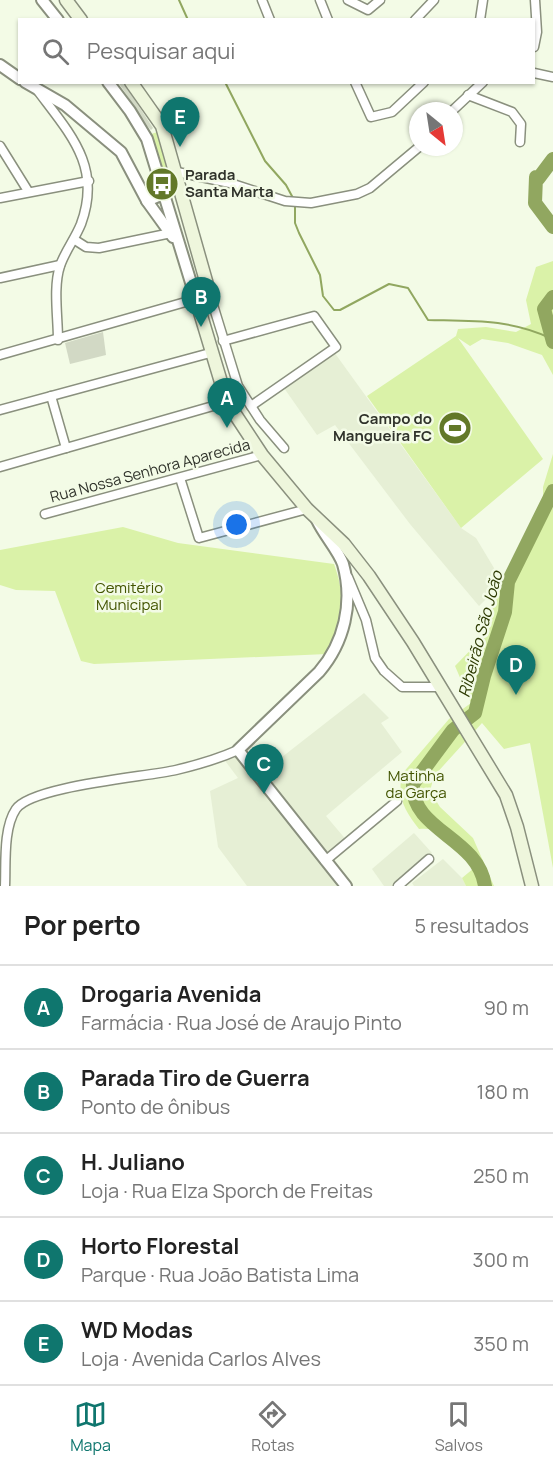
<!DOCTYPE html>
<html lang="pt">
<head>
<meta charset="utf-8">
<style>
	body { margin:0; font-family:Manrope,sans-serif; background:#f2f2f2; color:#222 }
	.compass { position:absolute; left:409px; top:102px; width:54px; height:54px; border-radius:50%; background:#fff; box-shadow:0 2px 4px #0004; rotate:150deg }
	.you { position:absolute; left:237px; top:525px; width:21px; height:21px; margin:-15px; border:4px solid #fff; border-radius:50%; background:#1a73e8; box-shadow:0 0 0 9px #1a73e833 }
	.badge { display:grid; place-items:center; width:39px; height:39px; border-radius:50%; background:#0f766e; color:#fff; font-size:20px; font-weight:700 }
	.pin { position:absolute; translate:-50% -50px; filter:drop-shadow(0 2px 3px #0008) }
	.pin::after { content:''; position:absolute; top:32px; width:21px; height:18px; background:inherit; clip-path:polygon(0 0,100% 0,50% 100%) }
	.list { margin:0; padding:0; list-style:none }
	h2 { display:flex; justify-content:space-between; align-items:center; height:78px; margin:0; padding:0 24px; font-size:26px }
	h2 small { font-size:20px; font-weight:400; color:#767676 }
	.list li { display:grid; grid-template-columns:39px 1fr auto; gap:18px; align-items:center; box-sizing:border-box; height:84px; padding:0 24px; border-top:2px solid #e0e0e0 }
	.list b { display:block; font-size:22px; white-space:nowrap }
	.list p { margin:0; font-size:20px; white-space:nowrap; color:#767676 }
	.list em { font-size:20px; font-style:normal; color:#767676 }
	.icon { flex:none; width:33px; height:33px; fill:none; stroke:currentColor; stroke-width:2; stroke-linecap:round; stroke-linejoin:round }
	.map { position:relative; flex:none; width:553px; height:886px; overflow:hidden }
	.search { position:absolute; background:#fff; box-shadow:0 2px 4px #0004; left:18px; right:18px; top:18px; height:66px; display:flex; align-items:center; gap:15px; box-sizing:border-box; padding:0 21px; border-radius:0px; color:#767676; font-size:22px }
	.sheet { height:498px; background:#fff }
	nav { display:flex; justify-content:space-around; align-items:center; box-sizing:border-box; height:84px; border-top:2px solid #e0e0e0; background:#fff; font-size:16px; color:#767676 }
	nav a { display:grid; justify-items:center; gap:3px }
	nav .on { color:#0f766e }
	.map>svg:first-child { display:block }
</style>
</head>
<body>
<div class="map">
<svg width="553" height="886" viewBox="0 0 553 886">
	<rect width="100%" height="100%" fill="#f3fbe6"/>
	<g fill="#e6efd5">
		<polygon points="334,352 461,528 476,538 500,578 494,591 479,606 410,524 335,425 317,435 284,388"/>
		<polygon points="364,693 389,718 381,723 402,752 326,816 348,842 328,859 346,886 247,886 218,847 210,791 238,778 223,758 237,752 259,775"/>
		<polygon points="414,833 432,853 398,886 384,886 372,869"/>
		<polygon points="443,859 462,878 466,886 414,886 412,883"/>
	</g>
	<g fill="#daf2a8">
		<polygon points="157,132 174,177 162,180 146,136"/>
		<polygon points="553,261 553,375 542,355 508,343 482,339 470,346 458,338 543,459 461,528 367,396 456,336 458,329 486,327 516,332 531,324 526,300 536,267"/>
		<path d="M 553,454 L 553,868 L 530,743 L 504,749 L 482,723 L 434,776 L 430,791 L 440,807 L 473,838 L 494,886 L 466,886 L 462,878 L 474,868 C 460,843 450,827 419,829 C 405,811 397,798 402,774 L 449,719 L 471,703 L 455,666 L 488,632 L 494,600 L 543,500 L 543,487 Z"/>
		<path d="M 123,527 L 178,543 L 334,564 C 347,600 342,620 327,654 L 94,664 L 81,661 L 55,591 L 16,590 L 0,585 L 0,550 Z"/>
	</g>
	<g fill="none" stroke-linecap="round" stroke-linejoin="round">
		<g stroke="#91a760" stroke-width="2">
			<polyline points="179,0 188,20"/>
			<polyline points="225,82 265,161 286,185 293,198"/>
			<path d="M 295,203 L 295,223 L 299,233 L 320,275 L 323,296 L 334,310 L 340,310 L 389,284 L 408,288 L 428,320 C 472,321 510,319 550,338"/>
		</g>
		<g stroke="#91a760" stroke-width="14">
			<polyline points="553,159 538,179 536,177 535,203 553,227"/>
			<polyline points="553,297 544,309 553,342"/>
			<path d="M 485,886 C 478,837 411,831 413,784 L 453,730 L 475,713 L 484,676 L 505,612 L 508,582 L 553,491"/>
		</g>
	</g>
	<g fill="#d2d9c5">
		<polygon points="118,82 123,82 153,128 151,130 148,127"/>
		<polygon points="103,332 106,355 70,364 65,343"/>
	</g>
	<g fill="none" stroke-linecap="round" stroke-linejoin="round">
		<defs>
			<g id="minor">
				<polyline points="262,0 270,20"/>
				<polyline points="320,0 328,20"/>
				<polyline points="348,0 368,10 380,0"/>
				<polyline points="415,20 434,0"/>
				<polyline points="480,20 483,0"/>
				<polyline points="534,47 537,32 535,0"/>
				<polyline points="534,73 553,77"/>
				<polyline points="355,82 371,117 392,112 424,82"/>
				<path d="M 38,91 C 71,135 102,167 81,224 C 75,239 65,251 60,266 C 53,287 58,317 58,340"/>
				<polyline points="468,95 512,112 521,124 520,142"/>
				<polyline points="452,111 483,82"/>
				<polyline points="0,146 28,191"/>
				<polyline points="177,172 230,183 285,201 311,203 357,194 370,188 419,147"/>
				<polyline points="0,198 89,181"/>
				<polyline points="75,240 86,247 99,248 171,233"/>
				<polyline points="0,278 60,265"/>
				<polyline points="210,295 238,386 260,420 284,448"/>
				<polyline points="223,341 314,316 336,347 251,406"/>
				<polyline points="0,355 196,299"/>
				<polyline points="51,396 66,448"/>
				<polyline points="0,410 210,353"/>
				<polyline points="0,467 227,402"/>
				<polyline points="180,478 199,538 307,509"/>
				<polyline points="45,514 262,455"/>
				<polyline points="348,577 366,620 375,658 384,671 402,687 440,687"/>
				<polyline points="325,861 397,801"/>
				<path d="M 5,886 C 6,864 3,828 16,809 C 32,786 145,777 176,770 C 197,765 218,759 238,750"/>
				<polyline points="398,886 429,859"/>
			</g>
			<g id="tertiary">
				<polyline points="42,0 58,20"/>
				<polyline points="0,65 20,79"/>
				<polyline points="25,82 65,105 121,152 147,201 163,194"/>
				<polyline points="108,82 130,111 147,139 196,299"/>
				<polyline points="147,201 173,237"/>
				<path d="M 317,520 C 324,535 338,550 343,564 C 354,603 344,643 319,672 L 238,750 L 346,886"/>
			</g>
			<g id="secondary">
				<polyline points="66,0 81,20"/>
				<polyline points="131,82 162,126 210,295 196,299 227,402 262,455 307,509 344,544 369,576 413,642 506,795 517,827 532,886"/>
			</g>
		</defs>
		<use href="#minor" stroke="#8a907e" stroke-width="11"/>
		<use href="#tertiary" stroke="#8a907e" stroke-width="14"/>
		<use href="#secondary" stroke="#8a907e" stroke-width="15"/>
		<use href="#minor" stroke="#fff" stroke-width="8"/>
		<use href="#tertiary" stroke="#fff" stroke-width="10"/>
		<use href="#secondary" stroke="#eef6dc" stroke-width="12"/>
	</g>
	<defs>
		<symbol id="bus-disc" viewBox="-11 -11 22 22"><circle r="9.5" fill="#627828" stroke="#f3fbe6"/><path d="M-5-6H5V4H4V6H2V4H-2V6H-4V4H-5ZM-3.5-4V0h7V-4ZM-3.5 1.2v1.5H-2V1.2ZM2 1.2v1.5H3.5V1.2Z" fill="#fff"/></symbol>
		<symbol id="stadium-disc" viewBox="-11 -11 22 22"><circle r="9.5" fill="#627828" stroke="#f3fbe6"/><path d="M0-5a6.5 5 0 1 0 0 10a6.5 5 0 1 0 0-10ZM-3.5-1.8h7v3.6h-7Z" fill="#fff"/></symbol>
	</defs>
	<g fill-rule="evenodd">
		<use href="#bus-disc" x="143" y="165" width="38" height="38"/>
		<use href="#stadium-disc" x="436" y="409" width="38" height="38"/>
	</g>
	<g text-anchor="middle" stroke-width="5" stroke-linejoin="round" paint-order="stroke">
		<g font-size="15" font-weight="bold" fill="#30332b" stroke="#f3fbe6" text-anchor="start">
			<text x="185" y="180">Parada<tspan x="185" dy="17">Santa Marta</tspan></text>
			<text x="432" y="424" text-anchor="end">Campo do<tspan x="432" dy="17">Mangueira FC</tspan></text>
		</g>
		<g font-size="15" fill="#30332b" stroke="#f3fbe6">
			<text transform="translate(150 471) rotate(-15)" y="5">Rua Nossa Senhora Aparecida</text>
		</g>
		<g font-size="15" fill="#425400" stroke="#f3fbe6">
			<text x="129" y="593">Cemitério<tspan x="129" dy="17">Municipal</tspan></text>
			<text x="416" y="781">Matinha<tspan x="416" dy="17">da Garça</tspan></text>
		</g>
		<g font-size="16" font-style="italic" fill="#2d3a02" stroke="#f3fbe6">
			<text transform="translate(480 634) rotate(-75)" y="6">Ribeirão São João</text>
		</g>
	</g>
</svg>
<svg class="compass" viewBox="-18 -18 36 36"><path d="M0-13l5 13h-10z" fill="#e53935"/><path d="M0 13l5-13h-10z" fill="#767676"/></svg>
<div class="you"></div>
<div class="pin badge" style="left:227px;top:428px">A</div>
<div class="pin badge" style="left:201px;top:327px">B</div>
<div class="pin badge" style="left:264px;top:794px">C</div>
<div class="pin badge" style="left:516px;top:695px">D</div>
<div class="pin badge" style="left:180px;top:147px">E</div>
<div class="search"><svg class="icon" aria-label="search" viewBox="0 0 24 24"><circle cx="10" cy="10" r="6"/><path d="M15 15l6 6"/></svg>Pesquisar aqui</div>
</div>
<section class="sheet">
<h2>Por perto<small>5 resultados</small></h2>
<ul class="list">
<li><span class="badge">A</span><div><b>Drogaria Avenida</b><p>Farmácia · Rua José de Araujo Pinto</p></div><em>90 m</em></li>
<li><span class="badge">B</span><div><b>Parada Tiro de Guerra</b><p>Ponto de ônibus</p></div><em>180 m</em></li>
<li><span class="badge">C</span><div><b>H. Juliano</b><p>Loja · Rua Elza Sporch de Freitas</p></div><em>250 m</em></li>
<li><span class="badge">D</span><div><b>Horto Florestal</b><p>Parque · Rua João Batista Lima</p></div><em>300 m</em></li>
<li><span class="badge">E</span><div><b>WD Modas</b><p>Loja · Avenida Carlos Alves</p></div><em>350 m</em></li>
</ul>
</section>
<nav>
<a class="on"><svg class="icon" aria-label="map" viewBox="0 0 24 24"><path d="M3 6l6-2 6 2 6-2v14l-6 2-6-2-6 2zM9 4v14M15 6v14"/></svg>Mapa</a>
<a><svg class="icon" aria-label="directions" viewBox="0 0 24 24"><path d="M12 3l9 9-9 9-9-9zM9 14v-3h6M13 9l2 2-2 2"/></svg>Rotas</a>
<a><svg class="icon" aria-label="saved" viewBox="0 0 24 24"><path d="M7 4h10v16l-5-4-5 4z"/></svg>Salvos</a>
</nav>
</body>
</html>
